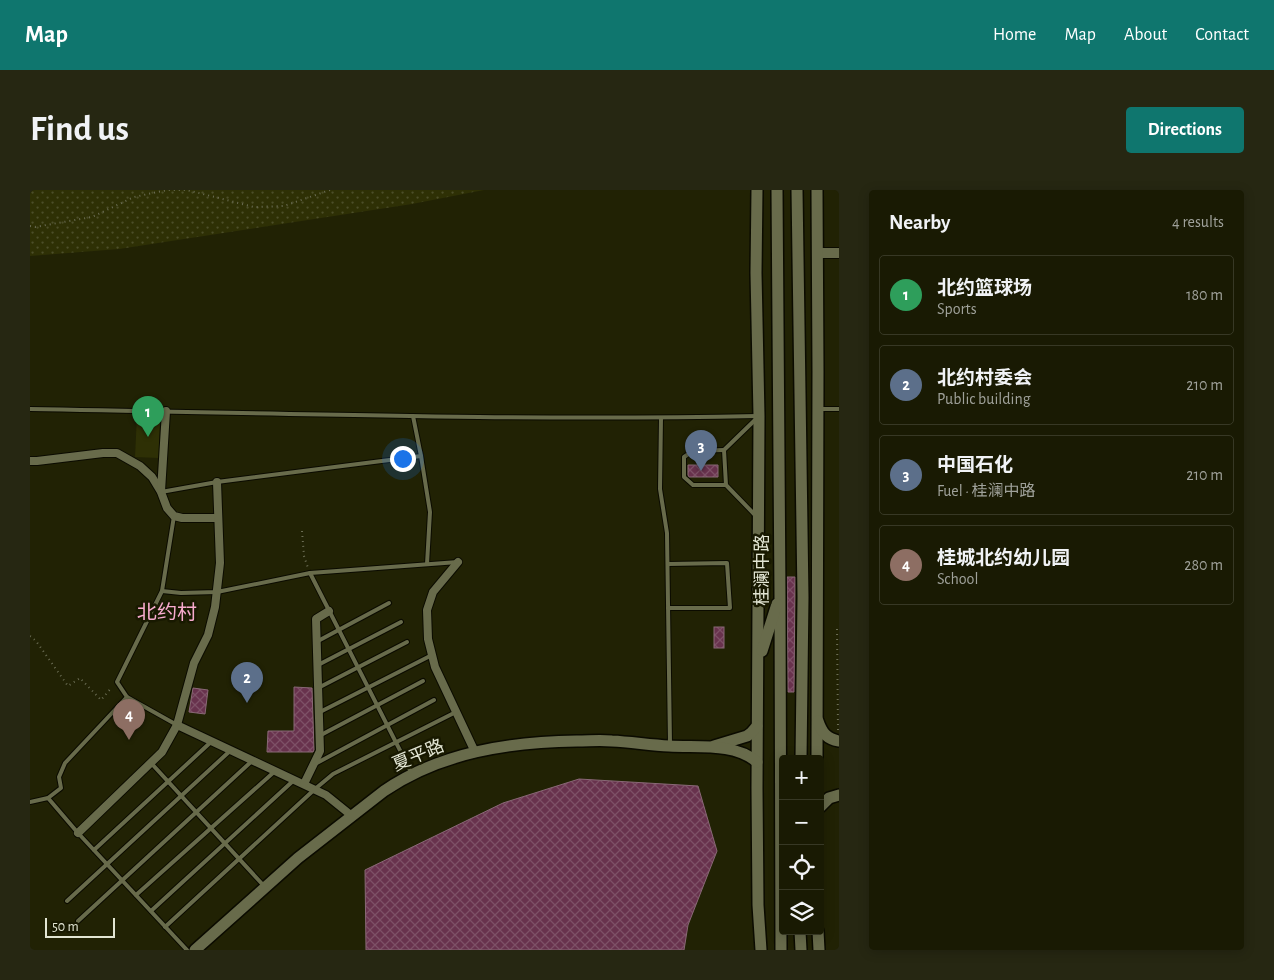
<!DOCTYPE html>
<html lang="en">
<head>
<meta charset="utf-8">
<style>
	body { margin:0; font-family:"Alegreya Sans","Noto Sans SC",sans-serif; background:#262712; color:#f1f3f6 }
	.controls { position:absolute; right:15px; bottom:15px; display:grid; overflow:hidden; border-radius:5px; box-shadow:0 2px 12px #0003 }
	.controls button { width:45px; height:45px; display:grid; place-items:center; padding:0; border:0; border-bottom:1px solid #373825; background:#191a03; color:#f1f3f6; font:25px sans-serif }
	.scale { position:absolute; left:15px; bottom:12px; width:70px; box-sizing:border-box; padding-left:5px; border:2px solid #e2e5d3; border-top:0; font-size:14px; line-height:18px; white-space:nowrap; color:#e2e5d3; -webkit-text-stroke:4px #181900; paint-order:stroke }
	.you { position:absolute; left:372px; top:268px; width:18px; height:18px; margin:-12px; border:4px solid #fff; border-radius:50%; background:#1a73e8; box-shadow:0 0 0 8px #1a73e833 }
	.badge { display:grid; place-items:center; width:32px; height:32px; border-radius:50%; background:#0f766e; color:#fff; font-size:16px; font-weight:700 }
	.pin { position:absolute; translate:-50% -41px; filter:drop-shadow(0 1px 2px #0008) }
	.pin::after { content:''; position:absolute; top:26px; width:18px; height:15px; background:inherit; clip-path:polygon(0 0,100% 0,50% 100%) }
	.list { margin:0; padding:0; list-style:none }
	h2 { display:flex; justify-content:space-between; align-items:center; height:65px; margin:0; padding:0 20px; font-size:21px }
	h2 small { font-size:16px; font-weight:400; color:#9fa19a }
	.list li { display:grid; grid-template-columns:32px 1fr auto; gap:15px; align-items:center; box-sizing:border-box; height:80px; margin:0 10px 10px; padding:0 10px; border:1px solid #373825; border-radius:5px }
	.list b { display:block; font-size:19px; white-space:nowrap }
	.list p { margin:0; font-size:16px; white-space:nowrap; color:#9fa19a }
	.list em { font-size:16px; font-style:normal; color:#9fa19a }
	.icon { flex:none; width:28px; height:28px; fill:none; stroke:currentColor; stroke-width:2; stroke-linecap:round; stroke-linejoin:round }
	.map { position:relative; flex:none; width:809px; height:760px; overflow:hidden; border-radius:5px }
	header { display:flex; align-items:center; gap:30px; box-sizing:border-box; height:70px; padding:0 25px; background:#0f766e; color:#fff }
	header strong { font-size:24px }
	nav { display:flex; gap:28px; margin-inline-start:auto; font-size:18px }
	.intro { display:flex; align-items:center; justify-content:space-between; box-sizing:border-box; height:120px; padding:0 30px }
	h1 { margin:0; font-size:35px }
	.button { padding:12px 22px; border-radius:5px; background:#0f766e; color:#fff; font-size:18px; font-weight:700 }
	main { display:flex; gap:30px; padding:0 30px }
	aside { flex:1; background:#191a03; border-radius:5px; box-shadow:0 2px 12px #0003 }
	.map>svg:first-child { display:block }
</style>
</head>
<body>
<header>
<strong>Map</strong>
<nav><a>Home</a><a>Map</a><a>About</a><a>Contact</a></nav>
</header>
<div class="intro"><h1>Find us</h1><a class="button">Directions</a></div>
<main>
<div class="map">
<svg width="809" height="760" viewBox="0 0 809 760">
	<defs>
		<pattern id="park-dots" width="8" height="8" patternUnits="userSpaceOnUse" patternTransform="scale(1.25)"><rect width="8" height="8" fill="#2e3005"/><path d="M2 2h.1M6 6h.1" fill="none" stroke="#4c4e29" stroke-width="1.8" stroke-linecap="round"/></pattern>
		<pattern id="building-cross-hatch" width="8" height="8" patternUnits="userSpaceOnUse" patternTransform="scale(1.25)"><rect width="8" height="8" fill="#68324d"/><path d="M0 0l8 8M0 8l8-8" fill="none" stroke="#7d5066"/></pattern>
	</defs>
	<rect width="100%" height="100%" fill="#212204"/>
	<polygon fill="url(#park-dots)" points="0,0 454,0 382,14 89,59 0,66"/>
	<polygon fill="#2e3005" points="107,225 130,226 129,268 105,267"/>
	<g fill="url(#building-cross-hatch)" stroke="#896876">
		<polygon points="658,275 688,275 688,287 659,287 658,285"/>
		<polygon points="757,387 765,387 764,502 758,502"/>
		<rect x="684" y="437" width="10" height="21"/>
		<polygon points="264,497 282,498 284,560 283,562 237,562 238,541 264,541"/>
		<polygon points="163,498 178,500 175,524 159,522"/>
		<polygon points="549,589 668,596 687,661 658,735 654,760 336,760 335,680 473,613"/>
	</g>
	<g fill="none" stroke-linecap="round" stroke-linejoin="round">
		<defs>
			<g id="service">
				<path d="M 0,219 C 242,223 485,231 727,226"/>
				<polyline points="789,219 809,219"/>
				<polyline points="383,226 391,266 400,322 397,374"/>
				<polyline points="631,228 630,299 637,343 640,554"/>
				<polyline points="726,229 694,260 696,295 726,326"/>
				<polyline points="694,260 663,261 654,267 654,287 663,295 696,295"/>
				<polyline points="131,302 187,292 391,266"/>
				<polyline points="638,374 697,373 700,418 638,418"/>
				<polyline points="280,383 382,584"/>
				<polyline points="132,401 151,403 187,402 280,383 428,372"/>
				<polyline points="288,451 359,413"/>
				<polyline points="288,475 371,432"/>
				<polyline points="288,498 377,452"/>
				<polyline points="97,507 87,492 132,401 144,326"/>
				<polyline points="288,523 402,465"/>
				<polyline points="289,546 393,491"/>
				<polyline points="121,573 234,696"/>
				<polyline points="285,574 404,510"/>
				<polyline points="18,608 48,643 157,760"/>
				<polyline points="0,612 18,608 31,598 29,587 35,573 97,507 147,535"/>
				<polyline points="64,660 182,551"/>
				<polyline points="106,705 244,582"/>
				<polyline points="37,711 201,560"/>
				<polyline points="121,721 263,591"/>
				<polyline points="48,731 223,570"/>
				<polyline points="135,737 285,599 303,584 426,522"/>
			</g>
			<g id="minor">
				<polyline points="0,271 7,271 73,263 87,263 110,276 122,287 131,302 137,318 144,326 152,328 188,328"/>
				<polyline points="131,301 136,221"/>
				<polyline points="428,372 403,402 397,420 398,449 405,477 445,562"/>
				<polyline points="147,535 296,605 322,626"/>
				<polyline points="274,594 290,561 286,429 299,421"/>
				<polyline points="48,643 132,562 147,535 164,473 178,445 185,417 190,373 187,292"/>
			</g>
			<polyline id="tertiary" points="788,63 809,63"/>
			<g id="secondary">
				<polyline points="727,0 726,83 729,226 727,598 728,715 731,760"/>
				<polyline points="747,0 750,405 751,760"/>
				<polyline points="767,0 773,407 771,569"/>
				<polyline points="787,0 788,181 787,569"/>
				<polyline points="732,461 747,414"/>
				<path d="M 788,531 C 792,543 797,549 809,551"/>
				<polyline points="684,556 717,546 721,543 727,536"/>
				<polyline points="790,617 799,608 809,605"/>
				<polyline points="770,741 771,760"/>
				<polyline points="788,741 789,760"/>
				<path d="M 165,760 L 268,668 L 354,601 C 411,562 480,552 547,551 C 559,551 570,550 582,551 C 601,552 620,555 639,556 C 667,558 704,552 727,572"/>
			</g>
		</defs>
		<use href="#service" stroke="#0b0b00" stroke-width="6"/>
		<use href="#minor" stroke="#0b0b00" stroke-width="10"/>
		<use href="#tertiary" stroke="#0b0b00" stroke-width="12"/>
		<use href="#secondary" stroke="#0b0b00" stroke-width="14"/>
		<g stroke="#6c6e55" stroke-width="2" stroke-dasharray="1 4" stroke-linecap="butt">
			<polyline points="0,36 5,37 62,27 104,7 137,0 157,0 224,17 254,16 300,0"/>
			<polyline points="272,341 274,366 278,378"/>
			<polyline points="0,446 6,451 38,496 50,488 71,510 82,497"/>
			<polyline points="808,540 807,438 809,438"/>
		</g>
		<use href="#service" stroke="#686b4b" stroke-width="4"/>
		<use href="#minor" stroke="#686b4b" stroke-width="8"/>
		<use href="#tertiary" stroke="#686b4b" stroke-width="10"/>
		<use href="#secondary" stroke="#686b4b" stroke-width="11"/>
	</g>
	<g text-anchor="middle" stroke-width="5" stroke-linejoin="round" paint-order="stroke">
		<g font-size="18" fill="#e2e5d3" stroke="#181900">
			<text transform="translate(732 380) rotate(-90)" y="6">桂澜中路</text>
			<text transform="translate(388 565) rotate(-23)" y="6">夏平路</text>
		</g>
		<g font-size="20" fill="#f7aacd" stroke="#181900">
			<text x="137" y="429">北约村</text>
		</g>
	</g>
</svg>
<div class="controls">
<button>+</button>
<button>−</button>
<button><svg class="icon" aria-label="locate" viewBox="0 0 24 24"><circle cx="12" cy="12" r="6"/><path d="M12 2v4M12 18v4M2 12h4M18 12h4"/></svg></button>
<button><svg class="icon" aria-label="layers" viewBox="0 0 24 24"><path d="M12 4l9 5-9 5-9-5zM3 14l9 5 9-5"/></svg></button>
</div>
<div class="scale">50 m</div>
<div class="you"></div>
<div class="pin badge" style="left:118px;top:247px;background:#2e9e5b">1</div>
<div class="pin badge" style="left:217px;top:513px;background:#5c6f8a">2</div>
<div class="pin badge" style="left:671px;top:281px;background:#5c6f8a">3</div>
<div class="pin badge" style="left:99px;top:550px;background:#8d6e63">4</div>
</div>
<aside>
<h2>Nearby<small>4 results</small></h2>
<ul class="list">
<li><span class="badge" style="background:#2e9e5b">1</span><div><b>北约篮球场</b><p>Sports</p></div><em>180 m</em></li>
<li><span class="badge" style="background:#5c6f8a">2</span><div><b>北约村委会</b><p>Public building</p></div><em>210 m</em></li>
<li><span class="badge" style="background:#5c6f8a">3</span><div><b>中国石化</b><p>Fuel · 桂澜中路</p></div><em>210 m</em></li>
<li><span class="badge" style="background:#8d6e63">4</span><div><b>桂城北约幼儿园</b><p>School</p></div><em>280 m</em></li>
</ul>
</aside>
</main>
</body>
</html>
